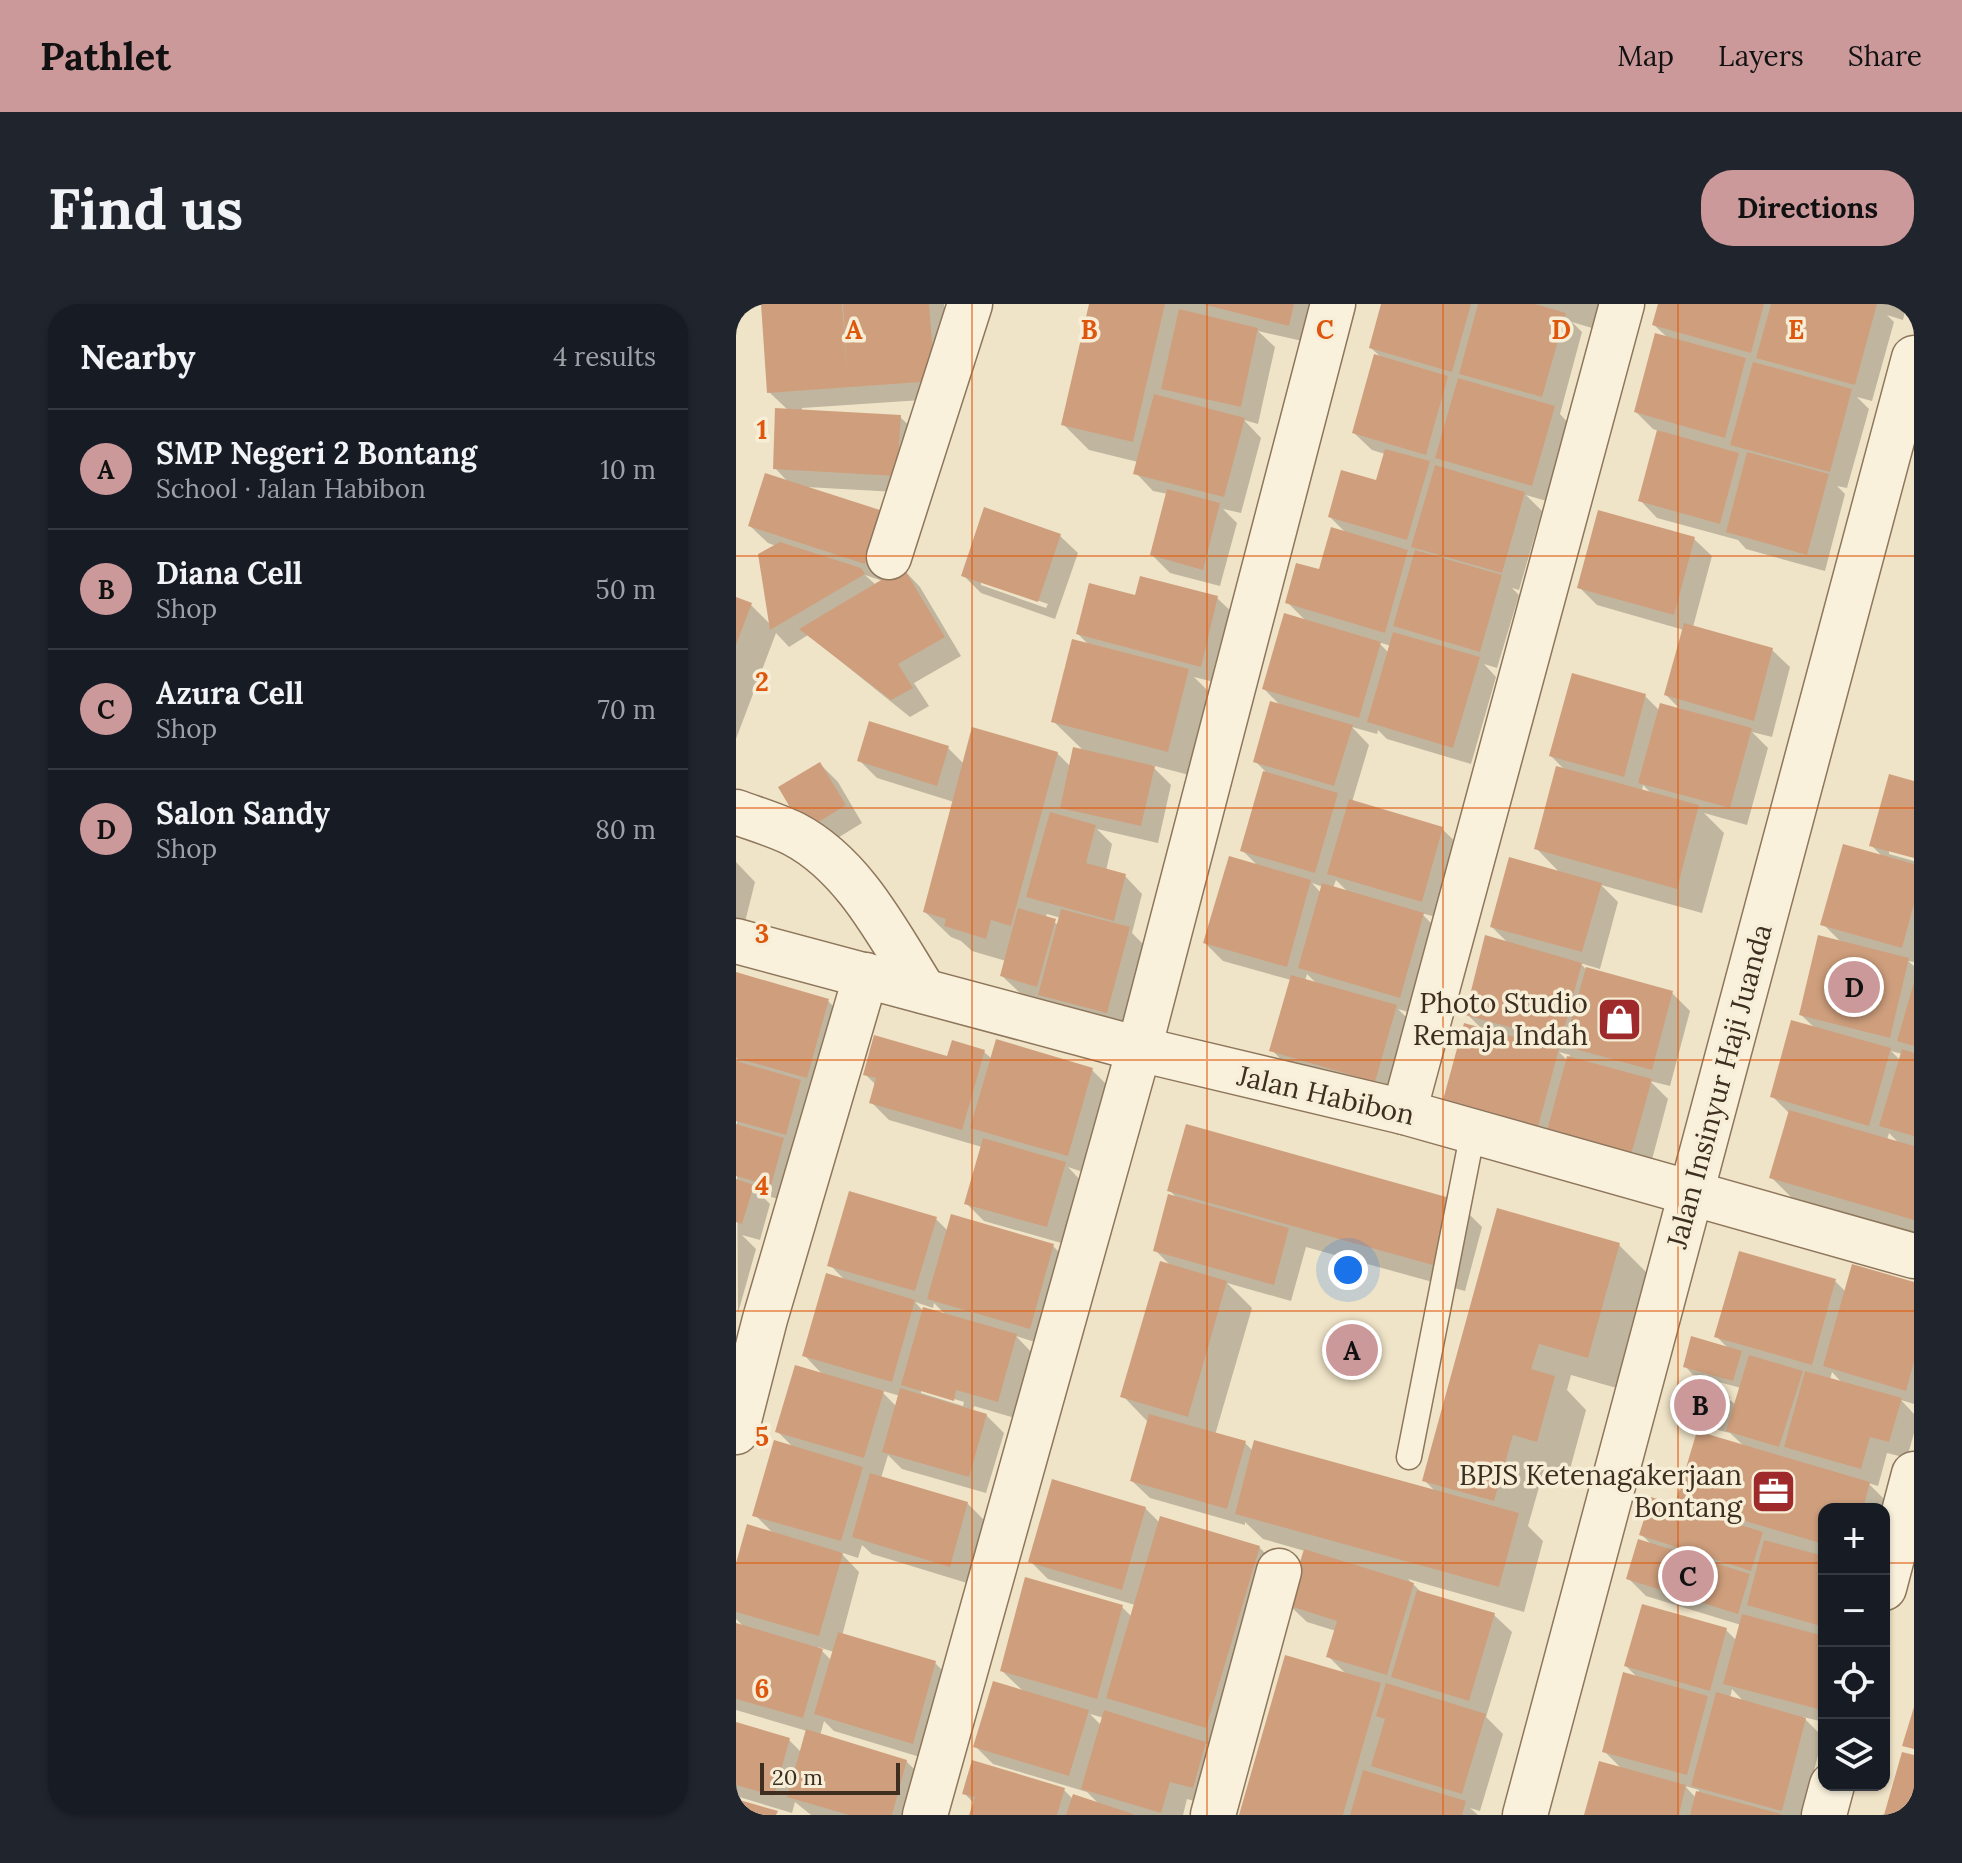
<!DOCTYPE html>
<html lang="en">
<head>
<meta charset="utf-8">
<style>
	body { margin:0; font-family:Lora,serif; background:#20242c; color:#f1f3f6 }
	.controls { position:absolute; right:24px; bottom:24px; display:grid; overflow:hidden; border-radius:16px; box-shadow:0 2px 6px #0004 }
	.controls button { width:72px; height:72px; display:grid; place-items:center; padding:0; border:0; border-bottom:2px solid #363941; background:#171b24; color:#f1f3f6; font:40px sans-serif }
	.scale { position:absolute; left:24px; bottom:20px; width:140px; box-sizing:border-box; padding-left:8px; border:4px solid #3d2e20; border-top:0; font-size:22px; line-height:28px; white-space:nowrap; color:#3d2e20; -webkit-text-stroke:6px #f7eed8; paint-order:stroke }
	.you { position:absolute; left:612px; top:966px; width:28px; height:28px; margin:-20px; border:6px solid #fff; border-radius:50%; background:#1a73e8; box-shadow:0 0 0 12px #1a73e833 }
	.badge { display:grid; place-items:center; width:52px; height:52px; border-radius:50%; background:#cc999b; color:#111; font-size:26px; font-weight:700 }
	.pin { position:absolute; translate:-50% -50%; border:4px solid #fff; box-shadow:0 2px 8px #0006 }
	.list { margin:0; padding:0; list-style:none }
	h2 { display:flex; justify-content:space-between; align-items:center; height:104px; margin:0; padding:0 32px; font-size:34px }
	h2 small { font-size:26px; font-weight:400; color:#9ea1a6 }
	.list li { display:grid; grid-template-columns:52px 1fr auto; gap:24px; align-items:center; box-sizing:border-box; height:120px; padding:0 32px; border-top:2px solid #363941 }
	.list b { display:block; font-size:30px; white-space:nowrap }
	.list p { margin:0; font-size:26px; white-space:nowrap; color:#9ea1a6 }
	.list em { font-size:26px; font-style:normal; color:#9ea1a6 }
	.icon { flex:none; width:44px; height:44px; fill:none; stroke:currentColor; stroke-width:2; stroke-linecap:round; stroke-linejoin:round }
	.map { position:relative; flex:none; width:1178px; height:1511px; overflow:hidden; border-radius:32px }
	header { display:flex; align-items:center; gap:48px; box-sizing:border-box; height:112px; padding:0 40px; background:#cc999b; color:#111 }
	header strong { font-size:38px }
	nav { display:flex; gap:44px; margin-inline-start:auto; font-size:28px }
	.intro { display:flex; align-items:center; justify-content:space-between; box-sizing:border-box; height:192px; padding:0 48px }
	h1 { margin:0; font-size:56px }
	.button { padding:20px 36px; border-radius:32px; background:#cc999b; color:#111; font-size:28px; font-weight:700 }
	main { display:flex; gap:48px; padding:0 48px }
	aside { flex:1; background:#171b24; border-radius:32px; box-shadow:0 2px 6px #0004 }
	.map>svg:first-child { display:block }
</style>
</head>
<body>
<header>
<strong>Pathlet</strong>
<nav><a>Map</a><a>Layers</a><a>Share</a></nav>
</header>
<div class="intro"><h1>Find us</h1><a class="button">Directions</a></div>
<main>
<aside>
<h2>Nearby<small>4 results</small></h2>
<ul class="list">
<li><span class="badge">A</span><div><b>SMP Negeri 2 Bontang</b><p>School · Jalan Habibon</p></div><em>10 m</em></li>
<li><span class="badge">B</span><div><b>Diana Cell</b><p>Shop</p></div><em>50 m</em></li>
<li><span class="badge">C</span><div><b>Azura Cell</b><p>Shop</p></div><em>70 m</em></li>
<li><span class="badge">D</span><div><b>Salon Sandy</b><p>Shop</p></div><em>80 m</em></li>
</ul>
</aside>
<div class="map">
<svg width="1178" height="1511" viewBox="0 0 1178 1511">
	<rect width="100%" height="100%" fill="#f0e4c8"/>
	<g fill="#0003" fill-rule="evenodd">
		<polygon points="27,0 208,0 216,94 66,104 66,107 164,113 182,130 178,189 70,183 163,227 147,277 129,271 140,281 167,265 184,283 225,352 178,379 193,402 174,413 72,331 53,343 40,329 0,435 0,295 15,301 35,321 40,242 32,239 14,222 53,179 39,164 52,106 33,88"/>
		<polygon points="356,0 579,0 571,38 522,27 539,43 522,120 508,116 525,134 505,209 487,205 501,219 484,282 434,269 416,251 432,190 417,187 400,169 402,158 353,146 327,120"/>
		<path d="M 647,0 L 863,0 L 856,24 L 836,18 L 846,28 L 824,110 L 835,122 L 814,198 L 790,191 L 806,207 L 783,286 L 776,284 L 783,291 L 761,364 L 748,360 L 760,373 L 735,460 L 651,435 L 642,426 L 641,430 L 616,423 L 633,441 L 616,498 L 706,525 L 724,542 L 704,614 L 685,609 L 705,629 L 682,711 L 662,705 L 678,721 L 657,794 L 553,764 L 536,746 L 555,676 L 487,657 L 469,639 L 523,563 L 506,546 L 529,467 L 519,457 L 546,403 L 528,385 L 571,318 L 551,298 L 584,267 L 612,231 L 594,213 L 641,179 L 649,150 L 636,146 L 618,129 L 647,55 L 635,44 ZM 642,338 L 655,342 L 653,349 ZM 600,576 L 613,589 L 597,584 ZM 576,579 L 587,583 L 585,589 ZM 571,670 L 581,680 L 569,677 Z"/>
		<polygon points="924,0 1171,0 1167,16 1151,11 1158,18 1136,97 1121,93 1133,105 1111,184 1101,182 1109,190 1089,267 1010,245 1002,236 921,214 904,196 923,127 917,125 900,108 932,34 918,21"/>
		<path d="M 324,232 L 342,249 L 319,315 L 245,289 L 227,271 ZM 245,277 L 312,300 L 310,304 L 245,281 Z"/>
		<path d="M 958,235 L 976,252 L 957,323 L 1036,346 L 1054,363 L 1036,433 L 1016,428 L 1032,444 L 1011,521 L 968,509 L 988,529 L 966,609 L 865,581 L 882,598 L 864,665 L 844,659 L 850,665 L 936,689 L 954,707 L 934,782 L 914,777 L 932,795 L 913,867 L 726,813 L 709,796 L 748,727 L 731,710 L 774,641 L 756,623 L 825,570 L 800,544 L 830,467 L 815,452 L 909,392 L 924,407 L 947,408 L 930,391 L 948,326 L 861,301 L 843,283 ZM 907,481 L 917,491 L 906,487 ZM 823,748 L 834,751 L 832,757 Z"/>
		<path d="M 400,294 L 481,294 L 499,311 L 482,379 L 458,373 L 477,392 L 457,472 L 415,461 L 435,481 L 422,539 L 361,525 L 376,540 L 370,567 L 389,572 L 406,590 L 396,629 L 410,643 L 388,725 L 322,708 L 312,698 L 284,689 L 266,672 L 270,657 L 236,647 L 225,637 L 215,633 L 189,608 L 218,498 L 141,474 L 123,456 L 212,444 L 228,460 L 321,449 L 335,463 L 348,447 L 317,417 L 353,341 L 342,330 ZM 311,610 L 325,614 L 323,621 L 309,614 Z"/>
		<polygon points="84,460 102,478 126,519 87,543 69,525"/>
		<path d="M 1178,479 L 1178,552 L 1153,545 L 1153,550 L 1178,557 L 1178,658 L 1172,657 L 1178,662 L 1178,933 L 1061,899 L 1036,874 L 1054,810 L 1036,792 L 1079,724 L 1065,711 L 1106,639 L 1087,620 L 1148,554 L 1135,541 ZM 1155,747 L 1166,750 L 1164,756 ZM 1153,829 L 1164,840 L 1151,836 Z"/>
		<polygon points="0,558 19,578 4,638 0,637"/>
		<polygon points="0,670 92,697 118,723 67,848 55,844 65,854 53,898 24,890 34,900 24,936 6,931 20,945 2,1009"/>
		<polygon points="248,748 256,755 356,766 374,784 350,869 332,863 346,878 329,940 248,917 230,899 246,843 153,816 135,798 140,781 129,770"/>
		<polygon points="434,887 720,897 746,923 729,987 570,943 555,997 491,979 516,1004 479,1131 509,1139 517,1147 701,1189 688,1176 883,941 915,973 884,1085 835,1071 831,1086 850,1106 833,1169 809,1162 792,1222 807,1237 788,1308 672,1275 686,1289 758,1311 776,1328 750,1413 767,1430 744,1507 734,1504 742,1511 505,1511 611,1371 592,1352 600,1327 571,1318 553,1301 569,1247 527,1235 509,1218 509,1221 414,1194 396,1177 412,1118 387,1092 435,962 419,946 442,895"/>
		<path d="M 200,915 L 212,927 L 317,942 L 335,960 L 311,1042 L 280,1032 L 297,1050 L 279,1114 L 238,1102 L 237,1107 L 250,1111 L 268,1129 L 250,1189 L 166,1165 L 152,1151 L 145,1174 L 231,1199 L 249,1217 L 231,1279 L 136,1250 L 126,1241 L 122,1254 L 104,1248 L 123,1268 L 106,1332 L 199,1359 L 216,1376 L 194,1456 L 98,1427 L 88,1417 L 84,1432 L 170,1457 L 188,1475 L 178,1511 L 75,1511 L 59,1498 L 56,1509 L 0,1492 L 0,1420 L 53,1436 L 65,1448 L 71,1427 L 0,1406 L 0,1321 L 9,1324 L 0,1315 L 0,1266 L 38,1230 L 19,1211 L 58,1144 L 41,1127 L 88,1072 L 68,1051 L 110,977 L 94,961 ZM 179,998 L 197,1004 L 198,999 L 212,1013 L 188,1008 ZM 185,1085 L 228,1098 L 227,1102 L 185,1089 ZM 144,1086 L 164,1092 L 161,1103 ZM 82,1343 L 98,1348 L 96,1357 Z"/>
		<path d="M 1099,977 L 1110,988 L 1178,980 L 1178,1100 L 1165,1096 L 1178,1110 L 1178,1129 L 1171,1154 L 1151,1149 L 1142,1182 L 1132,1179 L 1159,1206 L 1088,1205 L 1088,1418 L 1067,1413 L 1087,1433 L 1066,1511 L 850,1511 L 887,1466 L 868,1447 L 903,1375 L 890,1362 L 990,1326 L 1001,1337 L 1005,1321 L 910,1292 L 892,1274 L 917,1242 L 906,1231 L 953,1206 L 942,1196 L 1009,1143 L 994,1129 L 946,1117 L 937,1108 L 993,1095 L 1000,1101 L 1005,1084 L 957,1071 L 949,1062 L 993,1045 L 980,1032 ZM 1096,1068 L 1107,1080 L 1094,1076 ZM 996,1385 L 1009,1399 L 994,1394 ZM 949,1482 L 963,1486 L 960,1494 Z"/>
		<path d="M 409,1204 L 424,1219 L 523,1243 L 549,1269 L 496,1448 L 469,1440 L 487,1458 L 474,1501 L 451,1495 L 447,1511 L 236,1511 L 239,1500 L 228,1489 L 328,1486 L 338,1496 L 364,1501 L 351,1488 L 257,1460 L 239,1442 L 288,1388 L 266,1367 L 386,1303 L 396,1313 L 399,1301 L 312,1275 L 294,1257 ZM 354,1410 L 368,1414 L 366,1422 Z"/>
	</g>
	<g fill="#cf9f7d">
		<polygon points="25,0 106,0 111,67 107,0 193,0 199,77 31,89"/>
		<polygon points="353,0 429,0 397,138 325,121"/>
		<polygon points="466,0 558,0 553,22"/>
		<polygon points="645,0 735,0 716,68 633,44"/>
		<polygon points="742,0 799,0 830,9 806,93 723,70"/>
		<polygon points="922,0 1028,0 1015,49 916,21"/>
		<polygon points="1035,0 1141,0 1119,81 1020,54"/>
		<polygon points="443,5 522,24 505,103 425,85"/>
		<polygon points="919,29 1010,54 989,134 898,108"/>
		<polygon points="638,50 712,72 690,151 616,129"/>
		<polygon points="1017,58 1116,85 1094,168 994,141"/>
		<polygon points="722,74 819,102 796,182 699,154"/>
		<polygon points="418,90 509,114 488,193 397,170"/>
		<polygon points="39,104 165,111 161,172 37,165"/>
		<polygon points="921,126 1003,149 984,220 902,197"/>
		<polygon points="649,145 694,157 671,236 592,213 605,166 640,176"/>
		<polygon points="1011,148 1093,170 1071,251 990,228"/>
		<polygon points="699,161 789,188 766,269 675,243"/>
		<polygon points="29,169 147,207 129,260 12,222"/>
		<polygon points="431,185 484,199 467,266 414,251"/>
		<polygon points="248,203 325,230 302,298 225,272"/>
		<polygon points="862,206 959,233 938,311 841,284"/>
		<polygon points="595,223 672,246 649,329 549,299 560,259 583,265"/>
		<polygon points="44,238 125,264 129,270 34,326 22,250"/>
		<polygon points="679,246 766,271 744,348 657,322"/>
		<polygon points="167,263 209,333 162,360 177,384 155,396 63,325"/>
		<polygon points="404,272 482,292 465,363 340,330 353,279 399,291"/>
		<polygon points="0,293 16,299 0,341"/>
		<polygon points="548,309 645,338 623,414 526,385"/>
		<polygon points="948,319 1037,344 1018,417 928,391"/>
		<polygon points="657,328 744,353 717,444 631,418"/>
		<polygon points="336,335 453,365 432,448 315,418"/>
		<polygon points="836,369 910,390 888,473 813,452"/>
		<polygon points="534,397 617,421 598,482 517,458"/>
		<polygon points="924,399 1016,424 994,504 902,479"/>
		<polygon points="133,417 213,442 201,482 121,457"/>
		<polygon points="236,423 322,448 275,622 255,616 250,635 208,622 210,615 187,608"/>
		<polygon points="337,443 419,462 405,522 324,504"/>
		<polygon points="84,458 110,501 68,527 42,483"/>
		<polygon points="820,462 963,501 941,585 798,545"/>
		<polygon points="527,467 602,489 579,569 504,547"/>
		<polygon points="1153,470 1178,477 1178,554 1133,542"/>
		<polygon points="613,495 707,523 686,598 591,570"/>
		<polygon points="314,508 360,521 350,559 390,570 378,617 290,593"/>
		<polygon points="1107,540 1178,560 1178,600 1166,644 1084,621"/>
		<polygon points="493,552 575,576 551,663 467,639"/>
		<polygon points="773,553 866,579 846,648 754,623"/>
		<polygon points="586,579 688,609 664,694 562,664"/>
		<polygon points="282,604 320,615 301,683 264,672"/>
		<polygon points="325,605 394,623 371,709 302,691"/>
		<polygon points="749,631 846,659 825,737 729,711"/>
		<polygon points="1082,631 1173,654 1154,734 1063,711"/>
		<polygon points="850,663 937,687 916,766 828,742"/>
		<polygon points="0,668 93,695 71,774 0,754"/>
		<polygon points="555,671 661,701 639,778 533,747"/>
		<polygon points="1178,678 1178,742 1161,737"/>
		<polygon points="1055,716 1155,744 1133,822 1034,793"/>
		<polygon points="728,719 823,745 802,823 707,796"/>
		<polygon points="138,731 211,752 216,736 249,746 226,826 133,799 140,774 127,771"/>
		<polygon points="260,735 357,764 332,852 234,824"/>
		<polygon points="1166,745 1178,749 1178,832 1143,822"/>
		<polygon points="831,752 916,775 895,851 811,827"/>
		<polygon points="0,757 65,776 50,831 0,817"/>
		<polygon points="1053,806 1178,842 1178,916 1033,874"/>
		<polygon points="0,820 48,834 35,882 0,872"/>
		<polygon points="450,820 721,896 704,963 431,887"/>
		<polygon points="247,834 330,858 311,923 228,900"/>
		<polygon points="0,875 18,881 6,920 0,918"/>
		<polygon points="113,887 201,913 179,987 91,962"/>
		<polygon points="432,890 553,924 538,981 417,947"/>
		<polygon points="761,904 884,939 852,1054 803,1040 795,1065 819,1072 801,1138 777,1131 758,1197 686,1177"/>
		<polygon points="215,910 318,940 294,1025 191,995"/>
		<polygon points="1003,947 1100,975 1076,1061 978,1033"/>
		<polygon points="424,957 491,977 452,1113 384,1093"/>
		<polygon points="1116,960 1178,978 1178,1058 1170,1087 1087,1062"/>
		<polygon points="90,969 179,996 156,1078 66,1052"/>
		<polygon points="187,1003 281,1030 262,1098 220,1086 218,1097 165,1081"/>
		<polygon points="955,1032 1006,1047 997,1077 947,1063"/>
		<polygon points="1013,1051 1067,1067 1043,1143 990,1127"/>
		<polygon points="59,1061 148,1087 128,1154 39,1128"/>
		<polygon points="1069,1067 1166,1094 1153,1138 1134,1133 1125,1165 1048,1143"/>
		<polygon points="943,1079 994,1093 986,1123 935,1109"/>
		<polygon points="164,1084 251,1110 233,1173 146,1148"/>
		<polygon points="413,1110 510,1137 491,1205 394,1177"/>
		<polygon points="961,1127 1134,1178 1127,1205 1088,1205 1088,1240 940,1197"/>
		<polygon points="38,1136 127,1163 105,1237 16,1212"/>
		<polygon points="518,1136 783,1209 763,1283 499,1210"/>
		<polygon points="134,1169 232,1198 214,1263 116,1233"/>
		<polygon points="316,1175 410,1203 386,1286 292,1258"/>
		<polygon points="915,1193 1027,1228 1015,1267 903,1231"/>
		<polygon points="424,1212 524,1242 470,1424 370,1394"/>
		<polygon points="11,1220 107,1249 83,1332 0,1308 0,1259"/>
		<polygon points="902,1235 1014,1270 1002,1310 890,1275"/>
		<polygon points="1028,1236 1088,1252 1088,1323 1011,1301"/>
		<polygon points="568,1245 678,1279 651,1371 590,1353 601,1317 551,1301"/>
		<polygon points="289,1273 387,1301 361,1395 264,1367"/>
		<polygon points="681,1286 759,1309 733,1397 655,1373"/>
		<polygon points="906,1300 991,1324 974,1387 888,1362"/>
		<polygon points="1006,1310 1088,1332 1088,1397 1086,1406 987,1380"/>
		<polygon points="0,1319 87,1345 67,1414 0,1395"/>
		<polygon points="102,1328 200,1357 177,1440 78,1410"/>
		<polygon points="549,1351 645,1379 607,1511 503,1511"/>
		<polygon points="887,1368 972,1392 951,1471 866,1448"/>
		<polygon points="257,1377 353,1406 333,1472 237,1443"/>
		<polygon points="650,1379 750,1410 726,1490 635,1462 649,1415 640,1412"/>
		<polygon points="980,1388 1070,1414 1046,1507 955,1482"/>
		<polygon points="1178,1403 1178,1445 1166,1442"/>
		<polygon points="368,1406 470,1438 457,1484 434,1478 425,1509 345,1485"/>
		<polygon points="0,1418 54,1434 38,1492 0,1481"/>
		<polygon points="70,1425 171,1456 156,1511 113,1511 51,1493"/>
		<polygon points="1166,1448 1178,1451 1178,1511 1148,1511"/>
		<polygon points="236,1456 329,1484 321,1511 233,1511 239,1493 226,1490"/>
		<polygon points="863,1457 950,1481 943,1511 848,1511"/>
		<polygon points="627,1466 730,1497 726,1511 614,1511"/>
		<polygon points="960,1487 1045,1510 1045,1511 954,1511"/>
		<polygon points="337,1490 397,1510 397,1511 330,1511"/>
		<polygon points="0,1495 42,1507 40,1511 0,1511"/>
	</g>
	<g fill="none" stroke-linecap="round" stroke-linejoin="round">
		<defs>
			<polyline id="service" points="673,1153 737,827"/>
			<g id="minor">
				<polyline points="153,253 234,0"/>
				<path d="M 0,508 C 19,515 40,521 58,530 C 119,562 153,632 188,687"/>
				<polyline points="0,637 403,745 668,808 1178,952"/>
				<polyline points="668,808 886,0"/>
				<polyline points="0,1128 29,1015 130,671"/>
				<polyline points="1148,1284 1178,1170"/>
				<polyline points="189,1511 403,745 597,0"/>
				<polyline points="477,1511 543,1267"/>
				<polyline points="1088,1511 1096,1481"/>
			</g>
			<polyline id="tertiary" points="789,1511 1178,54"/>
		</defs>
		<use href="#service" stroke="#8d765c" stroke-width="27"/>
		<use href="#minor" stroke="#8d765c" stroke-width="47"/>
		<use href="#tertiary" stroke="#8d765c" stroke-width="47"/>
		<use href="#service" stroke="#faf1dc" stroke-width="24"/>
		<use href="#minor" stroke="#faf1dc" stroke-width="44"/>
		<use href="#tertiary" stroke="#faf1dc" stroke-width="44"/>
	</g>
	<path fill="none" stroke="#df570d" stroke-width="2" stroke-opacity="0.55" d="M 236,0 L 236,1511M 471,0 L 471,1511M 707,0 L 707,1511M 942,0 L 942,1511M 0,252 L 1178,252M 0,504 L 1178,504M 0,756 L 1178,756M 0,1007 L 1178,1007M 0,1259 L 1088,1259M 1148,1259 L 1178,1259"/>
	<defs>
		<symbol id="shop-square" viewBox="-11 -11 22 22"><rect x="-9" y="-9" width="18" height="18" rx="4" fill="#9e2a2b" stroke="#f7eed8"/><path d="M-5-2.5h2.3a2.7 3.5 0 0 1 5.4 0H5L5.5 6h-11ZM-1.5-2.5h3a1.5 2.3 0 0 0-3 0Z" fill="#fff"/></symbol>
		<symbol id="office-square" viewBox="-11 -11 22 22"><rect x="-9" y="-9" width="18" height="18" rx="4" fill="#9e2a2b" stroke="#f7eed8"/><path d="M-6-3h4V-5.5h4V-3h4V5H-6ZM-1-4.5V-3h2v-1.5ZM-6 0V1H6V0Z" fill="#fff"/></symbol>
	</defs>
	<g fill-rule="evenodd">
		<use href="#shop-square" x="858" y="690" width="51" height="51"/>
		<use href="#office-square" x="1012" y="1162" width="51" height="51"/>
	</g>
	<g text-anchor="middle" stroke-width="7" stroke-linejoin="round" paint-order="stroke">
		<g font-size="28" fill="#3d2e20" stroke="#f7eed8" text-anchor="end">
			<text x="852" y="709">Photo Studio<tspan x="852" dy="32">Remaja Indah</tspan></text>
			<text x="1006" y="1181">BPJS Ketenagakerjaan<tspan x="1006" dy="32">Bontang</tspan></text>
		</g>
		<g font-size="28" fill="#3d2e20" stroke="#f7eed8">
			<text transform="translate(983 782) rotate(-75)" y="10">Jalan Insinyur Haji Juanda</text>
			<text transform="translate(590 791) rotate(13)" y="10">Jalan Habibon</text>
		</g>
	</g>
	<g font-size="26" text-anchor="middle" font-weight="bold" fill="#df570d" stroke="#f7eed8" stroke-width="7" stroke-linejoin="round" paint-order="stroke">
		<text x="118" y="35">A</text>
		<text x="353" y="35">B</text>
		<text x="589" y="35">C</text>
		<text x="825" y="35">D</text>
		<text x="1060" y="35">E</text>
		<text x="26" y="135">1</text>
		<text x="26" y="387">2</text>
		<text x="26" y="639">3</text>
		<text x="26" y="891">4</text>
		<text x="26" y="1142">5</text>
		<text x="26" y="1394">6</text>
	</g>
</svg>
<div class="controls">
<button>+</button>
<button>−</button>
<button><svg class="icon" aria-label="locate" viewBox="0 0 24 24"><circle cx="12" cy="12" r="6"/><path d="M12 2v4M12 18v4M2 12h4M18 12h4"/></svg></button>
<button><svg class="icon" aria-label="layers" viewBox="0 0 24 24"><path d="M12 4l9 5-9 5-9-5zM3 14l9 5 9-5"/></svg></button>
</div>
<div class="scale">20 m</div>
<div class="you"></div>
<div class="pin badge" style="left:616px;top:1046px">A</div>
<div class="pin badge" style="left:964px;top:1101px">B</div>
<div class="pin badge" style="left:952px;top:1272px">C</div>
<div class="pin badge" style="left:1118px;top:683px">D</div>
</div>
</main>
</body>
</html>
